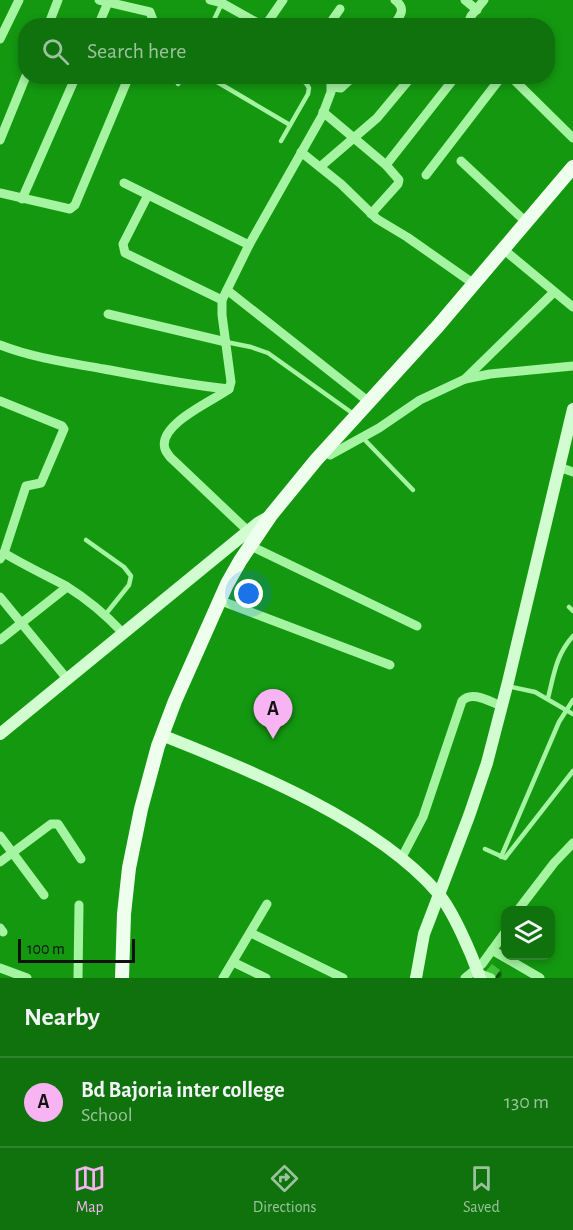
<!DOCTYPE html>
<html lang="en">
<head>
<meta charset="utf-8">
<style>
	body { margin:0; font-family:"Alegreya Sans",sans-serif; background:#187715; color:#f1f3f6 }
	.controls { position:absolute; right:18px; bottom:18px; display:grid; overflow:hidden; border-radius:12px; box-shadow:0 3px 9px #0003 }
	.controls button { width:54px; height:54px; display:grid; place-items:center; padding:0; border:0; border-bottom:2px solid #2f842d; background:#0f720c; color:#f1f3f6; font:30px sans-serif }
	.scale { position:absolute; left:18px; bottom:15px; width:117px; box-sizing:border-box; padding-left:6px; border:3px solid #111; border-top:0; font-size:16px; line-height:21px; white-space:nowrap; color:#111; -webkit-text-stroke:4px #149810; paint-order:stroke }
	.you { position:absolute; left:249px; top:594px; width:21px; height:21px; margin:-15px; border:4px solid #fff; border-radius:50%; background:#1a73e8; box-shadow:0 0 0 9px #1a73e833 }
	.badge { display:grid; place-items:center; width:39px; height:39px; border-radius:50%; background:#f7b3f2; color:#111; font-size:20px; font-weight:700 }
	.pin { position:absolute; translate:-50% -50px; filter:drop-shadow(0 2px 3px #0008) }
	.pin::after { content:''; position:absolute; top:32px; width:21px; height:18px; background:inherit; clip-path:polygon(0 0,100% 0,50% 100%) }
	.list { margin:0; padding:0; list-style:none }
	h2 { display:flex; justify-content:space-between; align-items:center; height:78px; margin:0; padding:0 24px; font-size:26px }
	h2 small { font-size:20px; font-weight:400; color:#9bc29d }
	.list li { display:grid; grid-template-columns:39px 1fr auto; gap:18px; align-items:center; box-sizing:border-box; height:90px; padding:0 24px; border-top:2px solid #2f842d }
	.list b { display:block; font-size:22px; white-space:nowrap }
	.list p { margin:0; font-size:20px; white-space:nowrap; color:#9bc29d }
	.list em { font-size:20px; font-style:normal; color:#9bc29d }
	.icon { flex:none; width:33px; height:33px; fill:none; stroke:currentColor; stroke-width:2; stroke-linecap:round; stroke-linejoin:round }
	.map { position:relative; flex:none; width:573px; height:978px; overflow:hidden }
	.search { position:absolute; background:#0f720c; box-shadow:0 3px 9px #0003; left:18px; right:18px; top:18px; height:66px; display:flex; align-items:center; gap:15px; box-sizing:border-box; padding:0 21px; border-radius:24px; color:#9bc29d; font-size:22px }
	.sheet { height:168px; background:#0f720c }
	nav { display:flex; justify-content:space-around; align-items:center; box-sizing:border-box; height:84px; border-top:2px solid #2f842d; background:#0f720c; font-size:16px; color:#9bc29d }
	nav a { display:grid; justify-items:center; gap:3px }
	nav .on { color:#f7b3f2 }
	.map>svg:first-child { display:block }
</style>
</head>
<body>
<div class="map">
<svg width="573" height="978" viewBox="0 0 573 978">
	<defs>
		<filter id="shadow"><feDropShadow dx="2" dy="3.5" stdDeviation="1.5" flood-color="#0009"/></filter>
	</defs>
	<rect width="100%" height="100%" fill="#149810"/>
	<polygon fill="#3ec138" filter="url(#shadow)" points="492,964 500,970 495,977 486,971"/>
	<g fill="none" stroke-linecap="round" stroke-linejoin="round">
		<g stroke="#a5f4a1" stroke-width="4.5">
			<polyline points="211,26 222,3"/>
			<polyline points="207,76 290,125"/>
			<polyline points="178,84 183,76"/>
			<polyline points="281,141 308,94 309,88 306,83 294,76"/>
			<polyline points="226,342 251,347 268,353 355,415"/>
			<polyline points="362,437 413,490"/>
			<polyline points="86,540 124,567 131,576 129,585 105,615"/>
			<polyline points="569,607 573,611"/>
			<polyline points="507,686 535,692 573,714"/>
			<path d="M 548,698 C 554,674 556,655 573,636"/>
			<polyline points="485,849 505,858 573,771"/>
			<polyline points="501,857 559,722 573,700"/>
		</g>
		<g stroke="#a5f4a1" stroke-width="9">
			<polyline points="99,0 150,12 153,20 151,26"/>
			<polyline points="210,0 222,3 263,26"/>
			<polyline points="465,0 477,10"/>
			<polyline points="48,26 58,0"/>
			<polyline points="98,26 109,0"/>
			<polyline points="265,26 283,0"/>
			<polyline points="328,26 340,9"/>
			<path d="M 393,26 C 400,16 407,9 395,0"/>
			<polyline points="467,26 471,16 484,0"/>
			<polyline points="0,39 19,0"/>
			<polyline points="510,76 573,138"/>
			<polyline points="332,87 341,88 354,76"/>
			<polyline points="323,112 386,165 399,180 398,184 371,214"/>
			<polyline points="0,140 26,76"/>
			<polyline points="301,152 341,184 377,219 407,237 474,284"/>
			<polyline points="461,161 526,222"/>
			<polyline points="386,165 456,76"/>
			<polyline points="320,167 377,118 412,76"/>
			<polyline points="426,175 502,76"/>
			<polyline points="124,183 249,245"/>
			<polyline points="0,193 70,209 75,205 129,76"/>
			<polyline points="148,195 123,244 125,253 222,300"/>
			<polyline points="22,199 76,76"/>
			<polyline points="503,249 573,307"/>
			<polyline points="227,290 369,402"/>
			<polyline points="108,314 226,342"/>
			<path d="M 0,345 C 33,358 70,363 104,369 C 146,377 187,385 229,389"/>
			<polyline points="465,379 553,293"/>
			<polyline points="0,401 62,426 64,429 41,483 26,486 4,553 0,559"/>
			<polyline points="330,455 379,428 420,400 465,379 490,374 573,366"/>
			<polyline points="559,467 573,472"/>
			<path d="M 248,531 L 170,457 C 168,454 166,452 165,449 C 157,424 215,400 229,389 L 231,382 L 222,315 L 222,300 L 249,245 L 322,116 L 331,92 L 331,83 L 328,76"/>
			<polyline points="255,548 417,626"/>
			<path d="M 4,553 C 24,565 45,575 66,586 C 87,599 106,615 123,633"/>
			<polyline points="0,597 68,680"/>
			<polyline points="224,602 390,665"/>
			<polyline points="0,640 67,587"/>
			<polyline points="0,836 44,895"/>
			<path d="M 401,859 L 423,817 L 462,701 C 472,690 490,702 502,706"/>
			<polyline points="0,862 51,824 58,824 81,859"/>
			<polyline points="518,910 554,863 573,843"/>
			<polyline points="0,928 3,932"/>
			<polyline points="251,933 343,978"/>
			<polyline points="492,950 540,978"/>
			<polyline points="233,962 266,978"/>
			<polyline points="0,968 27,978"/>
			<polyline points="478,973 491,978"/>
			<polyline points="78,978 79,905"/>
			<polyline points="223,978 267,904"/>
			<polyline points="465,978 482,964 506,931"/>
		</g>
		<g stroke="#d2fdd1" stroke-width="12">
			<polyline points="0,734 258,523 270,516"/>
			<path d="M 169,738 C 255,772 376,822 437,892 C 453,910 472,955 480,978"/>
			<polyline points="416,978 424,934 469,816 487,763 508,682 573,409"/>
		</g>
		<polyline stroke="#efe" stroke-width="14" points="122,978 124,914 129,868 141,809 158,746 175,701 227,584 240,561 271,515 316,460 438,326 573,167"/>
	</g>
</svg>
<div class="controls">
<button><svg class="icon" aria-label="layers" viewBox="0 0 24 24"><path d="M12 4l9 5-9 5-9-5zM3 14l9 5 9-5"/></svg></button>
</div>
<div class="scale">100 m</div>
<div class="you"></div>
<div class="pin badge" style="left:273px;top:739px">A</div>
<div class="search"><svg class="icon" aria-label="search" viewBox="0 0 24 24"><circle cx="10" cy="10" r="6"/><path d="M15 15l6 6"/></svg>Search here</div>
</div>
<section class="sheet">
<h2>Nearby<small></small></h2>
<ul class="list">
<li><span class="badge">A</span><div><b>Bd Bajoria inter college</b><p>School</p></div><em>130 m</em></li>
</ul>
</section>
<nav>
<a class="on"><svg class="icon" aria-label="map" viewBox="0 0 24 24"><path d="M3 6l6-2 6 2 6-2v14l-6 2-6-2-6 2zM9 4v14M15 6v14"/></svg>Map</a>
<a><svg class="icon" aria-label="directions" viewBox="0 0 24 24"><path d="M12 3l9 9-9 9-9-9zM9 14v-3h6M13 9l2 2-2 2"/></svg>Directions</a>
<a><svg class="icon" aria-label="saved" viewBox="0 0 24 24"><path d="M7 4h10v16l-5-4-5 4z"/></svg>Saved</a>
</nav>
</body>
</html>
